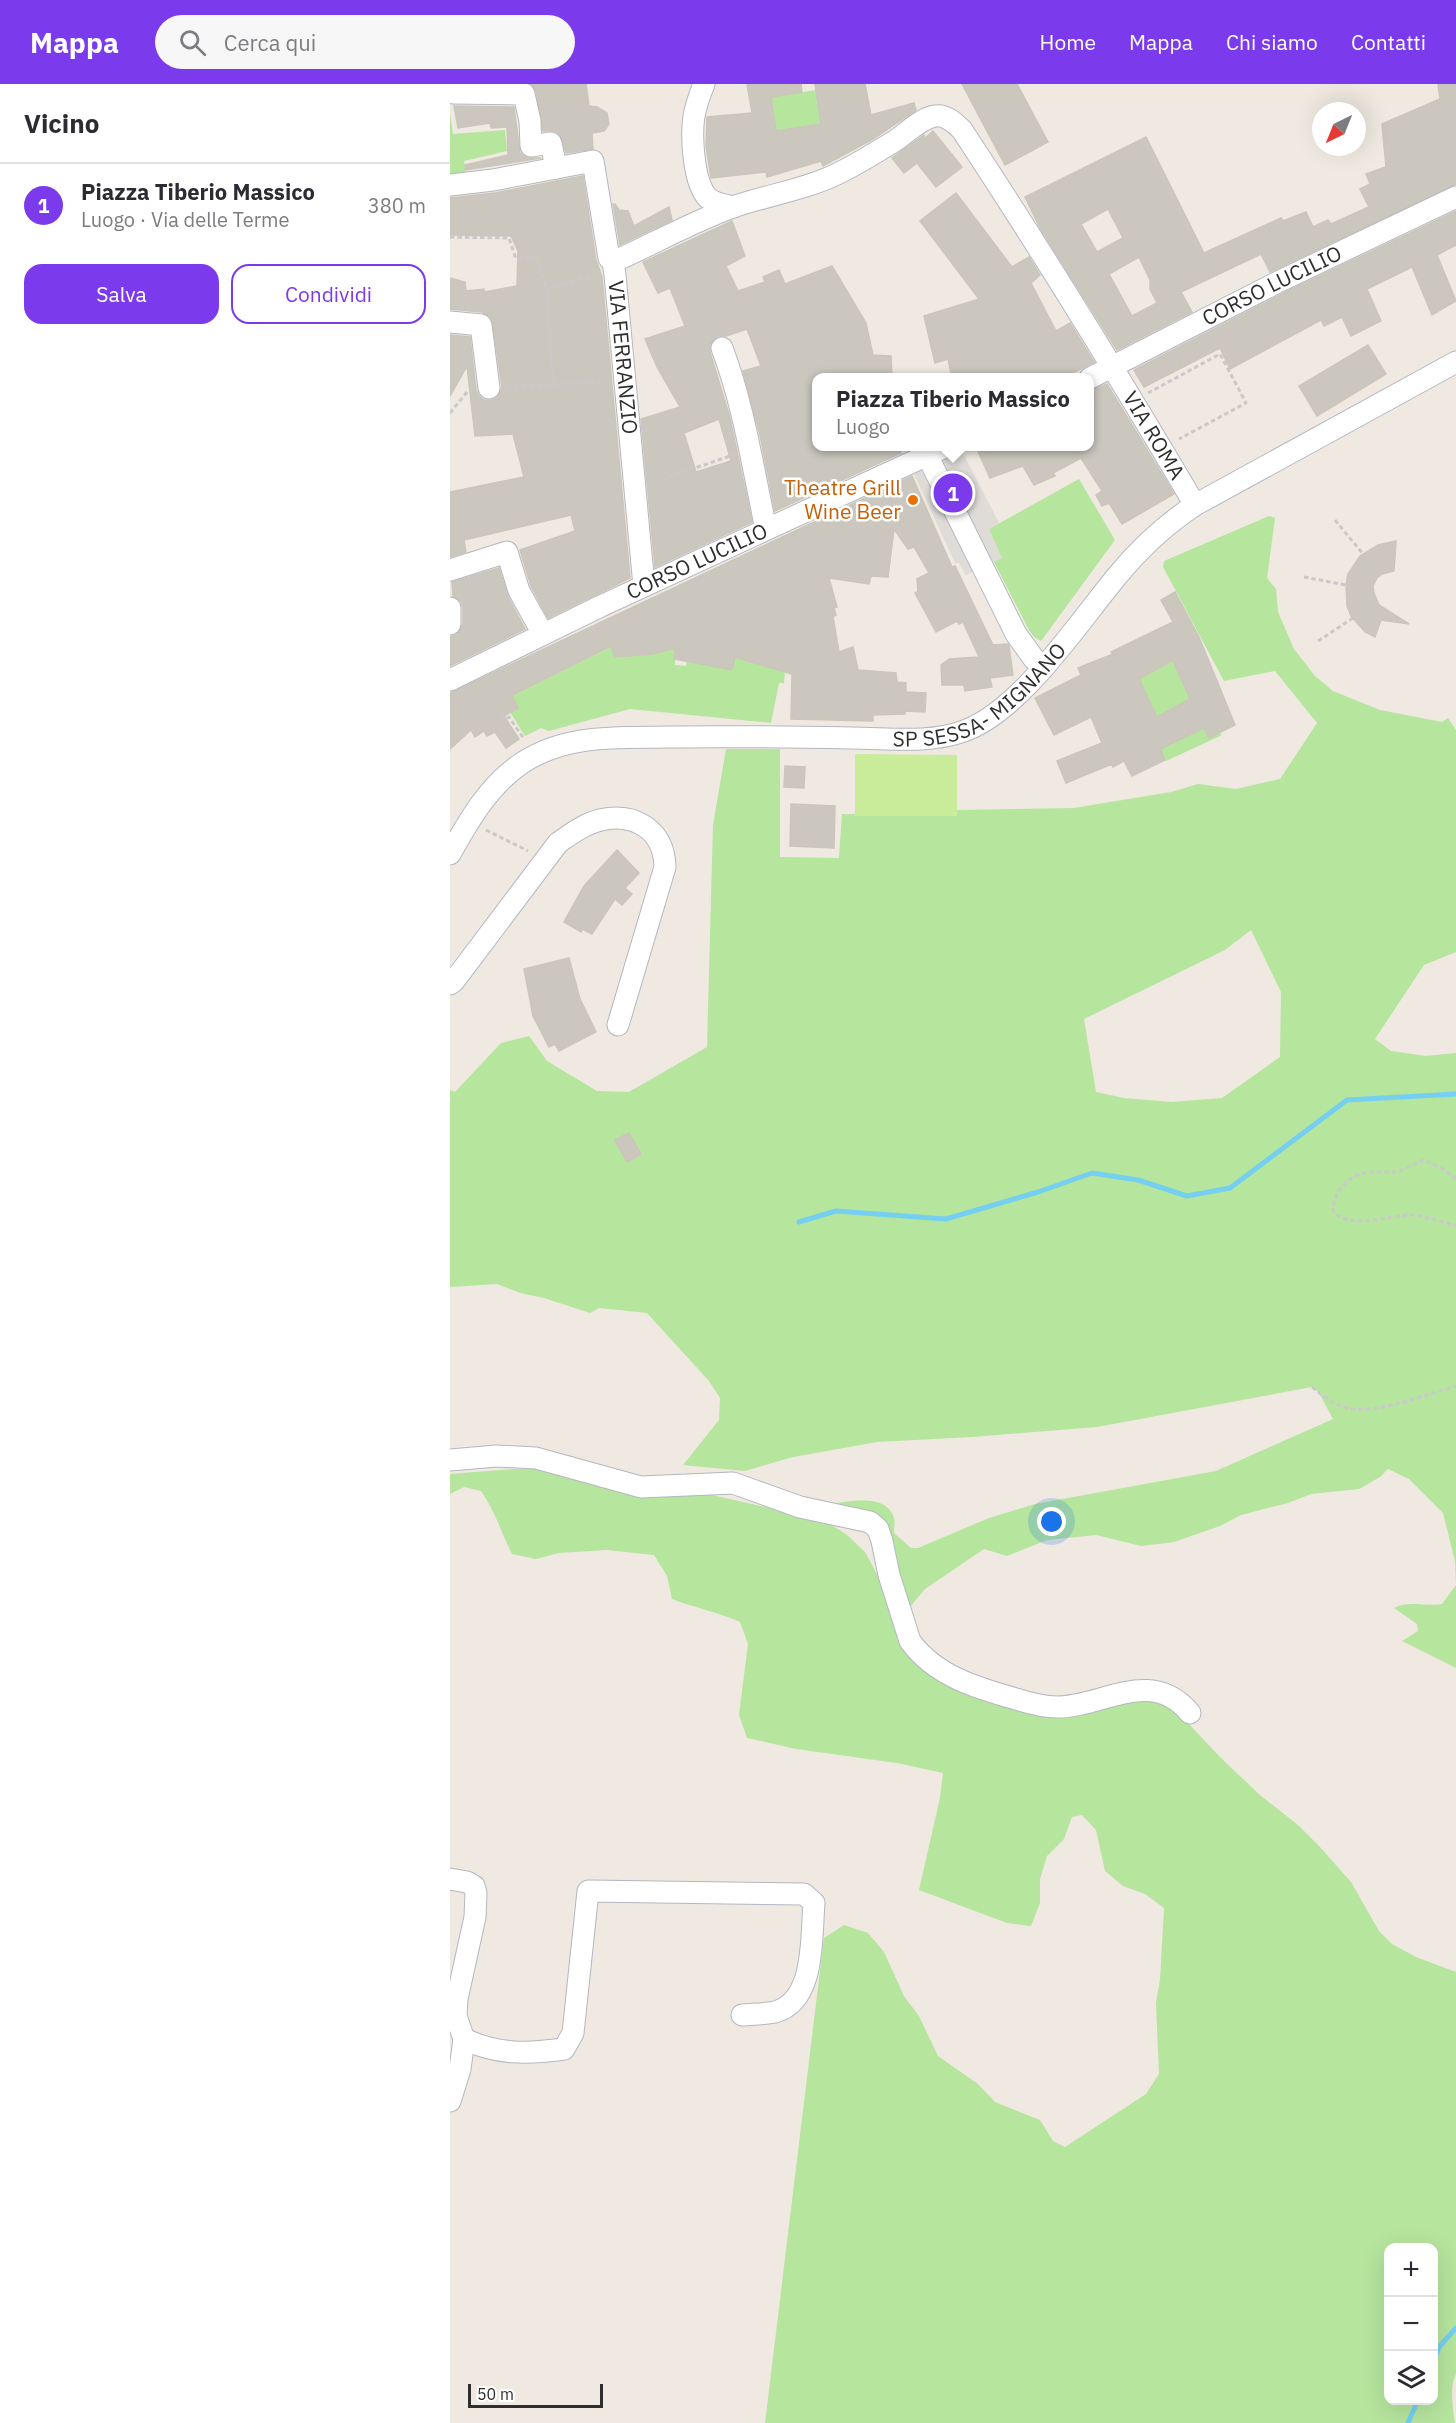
<!DOCTYPE html>
<html lang="it">
<head>
<meta charset="utf-8">
<style>
	body { margin:0; font-family:"IBM Plex Sans",sans-serif; background:#f7f7f7; color:#2b2b33 }
	.controls { position:absolute; right:18px; bottom:18px; display:grid; overflow:hidden; border-radius:12px; box-shadow:0 6px 24px #0002 }
	.controls button { width:54px; height:54px; display:grid; place-items:center; padding:0; border:0; border-bottom:2px solid #e1e1e2; background:#fff; color:#2b2b33; font:30px sans-serif }
	.compass { position:absolute; left:862px; top:18px; width:54px; height:54px; border-radius:50%; background:#fff; box-shadow:0 6px 24px #0002; rotate:223deg }
	.scale { position:absolute; left:18px; bottom:15px; width:135px; box-sizing:border-box; padding-left:6px; border:3px solid #2e2e2e; border-top:0; font-size:16px; line-height:21px; white-space:nowrap; color:#2e2e2e; -webkit-text-stroke:4px #fff; paint-order:stroke }
	.you { position:absolute; left:602px; top:1438px; width:21px; height:21px; margin:-15px; border:4px solid #fff; border-radius:50%; background:#1a73e8; box-shadow:0 0 0 9px #1a73e833 }
	.badge { display:grid; place-items:center; width:39px; height:39px; border-radius:50%; background:#7c3aed; color:#fff; font-size:20px; font-weight:700 }
	.pin { position:absolute; translate:-50% -50%; border:3px solid #fff; box-shadow:0 2px 6px #0006 }
	.popup { position:absolute; left:362px; top:289px; width:282px; height:78px; box-sizing:border-box; display:grid; place-content:center; border-radius:12px; background:#fff; filter:drop-shadow(0 2px 4px #0005); font-size:20px; white-space:nowrap; color:#7c7c81 }
	.popup b { font-size:22px; color:#2b2b33 }
	.popup::after { content:''; position:absolute; left:50%; top:100%; margin-left:-12px; border:12px solid transparent; border-top-color:#fff }
	.list { margin:0; padding:0; list-style:none }
	h2 { display:flex; justify-content:space-between; align-items:center; height:78px; margin:0; padding:0 24px; font-size:26px }
	h2 small { font-size:20px; font-weight:400; color:#7c7c81 }
	.list li { display:grid; grid-template-columns:39px 1fr auto; gap:18px; align-items:center; box-sizing:border-box; height:84px; padding:0 24px; border-top:2px solid #e1e1e2 }
	.list b { display:block; font-size:22px; white-space:nowrap }
	.list p { margin:0; font-size:20px; white-space:nowrap; color:#7c7c81 }
	.list em { font-size:20px; font-style:normal; color:#7c7c81 }
	.actions { display:flex; gap:12px; padding:18px 24px }
	.actions a { flex:1; padding:14px 0; border:2px solid #7c3aed; border-radius:18px; text-align:center; font-size:21px; color:#7c3aed }
	.actions .main { background:#7c3aed; color:#fff }
	.icon { flex:none; width:33px; height:33px; fill:none; stroke:currentColor; stroke-width:2; stroke-linecap:round; stroke-linejoin:round }
	.map { position:relative; flex:none; width:1006px; height:2339px; overflow:hidden }
	header { display:flex; align-items:center; gap:36px; box-sizing:border-box; height:84px; padding:0 30px; background:#7c3aed; color:#fff }
	header strong { font-size:28px }
	nav { display:flex; gap:33px; margin-inline-start:auto; font-size:21px }
	.search { width:420px; height:54px; background:#f7f7f7; display:flex; align-items:center; gap:15px; box-sizing:border-box; padding:0 21px; border-radius:33px; color:#7c7c81; font-size:22px }
	main { display:flex }
	aside { flex:1; background:#fff }
	.map>svg:first-child { display:block }
</style>
</head>
<body>
<header>
<strong>Mappa</strong>
<div class="search"><svg class="icon" aria-label="search" viewBox="0 0 24 24"><circle cx="10" cy="10" r="6"/><path d="M15 15l6 6"/></svg>Cerca qui</div>
<nav><a>Home</a><a>Mappa</a><a>Chi siamo</a><a>Contatti</a></nav>
</header>
<main>
<aside>
<h2>Vicino<small></small></h2>
<ul class="list">
<li><span class="badge">1</span><div><b>Piazza Tiberio Massico</b><p>Luogo · Via delle Terme</p></div><em>380 m</em></li>
</ul>
<div class="actions"><a class="main">Salva</a><a>Condividi</a></div>
</aside>
<div class="map">
<svg width="1006" height="2339" viewBox="0 0 1006 2339">
	<rect width="100%" height="100%" fill="#efe9e1"/>
	<g fill="#b6e59e" fill-rule="evenodd">
		<polygon points="366,6 371,40 326,47 321,13"/>
		<polygon points="0,29 3,50 55,46 57,67 14,77 17,94 0,97"/>
		<polygon points="629,395 665,456 591,557 584,553 579,546 544,478 551,474 539,445"/>
		<path d="M 819,432 L 825,434 L 817,494 L 826,505 L 828,528 L 844,565 L 865,592 L 883,607 L 930,626 L 992,638 L 998,634 L 1006,646 L 1006,868 L 974,881 L 925,955 L 941,967 L 976,972 L 1006,969 L 1006,1584 L 952,1557 L 968,1547 L 967,1540 L 944,1524 C 959,1516 976,1523 992,1520 L 1006,1501 L 1005,1477 L 993,1429 L 959,1395 L 938,1385 L 930,1393 L 909,1405 L 861,1410 L 838,1419 L 791,1431 L 770,1442 L 724,1458 L 691,1462 L 646,1451 L 597,1456 L 557,1472 L 534,1465 L 475,1505 L 460,1523 L 428,1437 L 386,1419 C 403,1417 437,1410 444,1434 C 445,1438 444,1444 444,1449 L 461,1464 L 468,1464 L 539,1434 L 585,1420 L 766,1387 L 883,1335 L 869,1309 L 862,1303 L 647,1343 L 522,1353 L 427,1358 L 343,1373 L 295,1387 L 233,1381 L 269,1336 L 270,1314 L 259,1297 L 197,1229 L 149,1224 L 140,1229 L 94,1214 L 70,1209 L 47,1200 L 0,1203 L 0,1006 L 5,1008 L 51,959 L 79,952 L 97,977 L 147,1007 L 179,1008 L 257,963 L 263,741 L 276,665 L 330,665 L 330,773 L 389,774 L 392,730 L 507,732 L 507,726 L 624,724 L 721,708 L 748,700 L 786,705 L 830,695 L 867,639 L 825,587 L 774,597 L 713,483 L 714,477 ZM 801,846 L 831,908 L 830,973 L 772,1014 L 721,1018 L 674,1014 L 646,1008 L 634,935 L 775,866 Z"/>
		<polygon points="161,563 165,573 225,564 225,581 236,582 237,577 282,586 285,573 335,587 334,599 329,599 321,639 180,625 99,647 91,644 75,652 60,628 68,623 62,611"/>
		<polygon points="723,576 740,615 707,633 689,595"/>
		<polygon points="754,644 759,654 769,649 772,651 716,677 714,673 712,675 707,666"/>
		<path d="M 62,1385 L 101,1385 L 189,1413 L 262,1411 L 373,1436 L 396,1450 L 415,1468 L 428,1492 L 446,1544 L 463,1572 L 484,1594 L 523,1613 L 578,1628 L 694,1614 L 716,1620 L 736,1637 L 771,1674 L 811,1712 L 848,1741 L 870,1763 L 901,1798 L 929,1847 L 942,1860 L 966,1873 L 1006,1888 L 1006,2290 C 999,2303 1003,2325 1005,2339 L 315,2339 L 374,1854 L 394,1841 L 418,1849 L 434,1868 L 454,1912 L 469,1932 L 488,1972 L 528,2000 L 545,2018 L 590,2036 L 603,2057 L 615,2063 L 696,2010 L 709,1990 L 706,1919 L 710,1896 L 714,1824 L 695,1810 L 673,1802 L 655,1787 L 646,1746 L 632,1731 L 622,1733 L 614,1755 L 597,1772 L 590,1795 L 590,1819 L 581,1842 L 557,1839 L 469,1806 L 490,1714 L 493,1689 L 447,1679 L 346,1665 L 297,1654 L 289,1631 L 298,1560 L 290,1538 C 268,1528 245,1524 222,1515 L 217,1492 L 204,1471 L 157,1466 L 109,1469 L 86,1475 L 62,1470 C 51,1448 45,1427 31,1407 L 14,1403 L 0,1410 L 0,1390 ZM 938,2164 L 984,2164 L 984,2316 L 938,2316 Z"/>
	</g>
	<polygon fill="#c9ec9a" points="405,670 507,671 507,732 405,732"/>
	<polygon fill="#dfdcd8" points="497,363 510,363 549,439 539,445 552,474 516,491 509,479 505,479 459,379"/>
	<g fill="none" stroke-linecap="round" stroke-linejoin="round">
		<g stroke="#75cff0" stroke-width="5">
			<polyline points="349,1138 386,1127 496,1135 588,1108 642,1089 688,1096 737,1112 780,1104 897,1016 1006,1010"/>
			<polyline points="984,2276 989,2263 1006,2244"/>
			<polyline points="958,2339 968,2316"/>
		</g>
	</g>
	<g fill="#cbc7bf" stroke="#cbc5ba" stroke-width="1.5" fill-rule="evenodd">
		<polygon points="81,0 136,0 139,22 147,23 157,29 159,40 154,47 142,49 143,65 116,69 110,50 105,47 93,47 86,7"/>
		<polygon points="297,0 351,0 352,8 321,13 326,47 371,40 365,0 415,0 421,31 464,19 466,26 423,55 373,82 371,77 317,93 316,88 261,94 256,62 257,33 302,29"/>
		<polygon points="512,0 567,0 598,58 555,81"/>
		<path d="M 988,0 L 1006,0 L 1006,100 L 820,188 L 811,170 L 731,208 L 742,228 L 667,266 L 590,144 L 575,113 L 696,53 L 754,169 L 831,134 L 833,137 L 856,128 L 863,143 L 878,136 L 881,140 L 919,123 L 910,105 L 920,100 L 916,90 L 936,83 L 932,40 L 990,15 ZM 658,125 L 673,154 L 647,168 L 631,140 ZM 689,173 L 700,196 L 700,205 L 707,219 L 682,232 L 659,190 Z"/>
		<polygon points="4,22 64,23 70,69 77,74 91,74 16,86 15,81 58,71 57,43 41,44 40,39 8,44"/>
		<polygon points="483,47 512,83 486,103 467,79 454,89 442,74 474,51 475,54"/>
		<polygon points="133,92 146,176 152,193 180,494 98,534 81,502 70,466 125,447 121,431 14,456 16,468 0,473 0,408 74,393 63,350 25,352 17,282 0,312 0,251 20,253 26,306 29,312 35,316 41,316 47,314 52,303 42,235 32,228 0,225 0,194 15,198 16,207 34,205 34,208 67,202 68,167 61,152 0,151 0,114 45,109"/>
		<polygon points="506,109 562,183 579,173 590,191 581,199 606,247 620,239 644,278 613,294 502,294 498,275 485,279 474,232 529,215 470,137"/>
		<polygon points="163,120 165,120 169,126 178,127 184,142 219,123 222,136 170,161"/>
		<polygon points="1006,127 1006,161 987,171 1006,217 982,231 962,183 917,205 931,237 901,252 892,233 874,242 871,236 780,285 770,264 694,303 684,286 836,208"/>
		<path d="M 282,137 L 295,172 L 276,182 L 288,207 L 315,198 L 313,193 L 329,186 L 335,200 L 382,182 L 416,239 L 423,271 L 441,272 L 442,294 L 366,294 L 366,363 L 448,363 L 451,369 L 325,427 L 310,351 L 293,287 L 311,282 L 297,245 L 276,252 L 267,252 L 260,261 L 260,268 L 280,334 L 302,438 L 205,483 L 191,335 L 230,323 L 207,283 L 195,255 L 235,242 L 220,204 L 208,209 L 193,178 ZM 269,335 L 281,377 L 246,388 L 234,349 Z"/>
		<polygon points="918,261 936,290 867,332 849,302"/>
		<polygon points="657,300 724,410 672,440 659,419 652,422 646,411 652,407 631,374 603,389 605,392 584,401 573,382 540,394 526,363 639,363 639,307"/>
		<polygon points="462,392 502,483 505,482 543,561 558,560 559,562 563,591 540,594 542,603 515,607 514,601 492,601 491,581 499,575 529,573 513,538 509,540 507,537 486,548 465,509 468,507 467,495 479,489 464,463 458,465 444,445 438,493 421,492 419,500 379,494 387,523 384,524 386,531 383,533 389,568 403,563 408,586 446,589 447,598 456,599 456,608 476,609 475,628 455,627 455,630 423,631 423,637 341,635 342,590 285,573 282,586 224,575 225,564 202,570 165,573 161,562 62,611 68,624 54,632 69,655 56,664 45,648 37,652 34,647 25,653 21,646 0,665 0,609"/>
		<polygon points="946,457 944,487 932,490 927,494 923,502 924,509 929,521 959,540 931,536 925,553 915,548 901,532 897,522 896,501 898,490 910,472 928,461"/>
		<polygon points="49,484 58,513 75,545 0,582 0,553 7,551 13,540 13,523 11,517 3,512 2,498"/>
		<path d="M 725,508 L 749,553 L 785,641 L 759,654 L 754,644 L 710,665 L 715,676 L 682,692 L 674,677 L 663,683 L 662,680 L 616,699 L 607,677 L 652,659 L 641,633 L 604,651 L 585,614 L 631,591 L 628,584 L 663,570 L 661,568 L 723,538 L 711,516 ZM 723,576 L 740,615 L 707,633 L 689,595 Z"/>
		<polygon points="335,682 355,683 354,704 334,703"/>
		<polygon points="341,720 385,722 384,764 340,762"/>
		<polygon points="167,766 189,789 175,804 182,810 172,821 165,815 142,850 132,845 131,848 114,838 134,802"/>
		<polygon points="119,874 130,915 146,948 109,967 105,960 99,963 83,932 74,885"/>
		<polygon points="179,1049 191,1070 177,1078 165,1056"/>
	</g>
	<g fill="none" stroke-linecap="round" stroke-linejoin="round">
		<defs>
			<g id="minor">
				<polyline points="1,0 3,9 74,10 80,37 81,62 101,59 106,84"/>
				<path d="M 254,0 C 250,10 246,21 244,32 C 241,51 243,99 258,114 C 265,120 275,121 284,123"/>
				<path id="s1" d="M 0,101 L 43,96 L 143,77 L 159,174 L 163,178 L 165,191 L 194,502"/>
				<path id="s2" d="M 163,178 C 203,160 242,138 283,123 C 317,111 354,106 387,90 C 406,81 425,69 443,58 C 455,51 470,34 485,32 C 496,30 505,39 512,46 C 593,169 670,294 745,421"/>
				<polyline points="0,238 31,241 39,304"/>
				<path d="M 272,264 C 294,322 303,385 316,445"/>
				<path id="s3" d="M 640,294 L 830,197 L 1006,113"/>
				<polyline points="477,371 566,550 584,575 594,583"/>
				<polyline points="0,486 57,468 69,507 93,550"/>
				<polyline points="0,524 0,540"/>
				<path id="s4" d="M 0,596 L 151,522 L 497,362"/>
				<path id="s5" d="M 0,770 C 19,736 39,701 72,679 C 117,649 170,654 221,653 C 281,652 342,653 402,654 C 438,654 479,660 514,647 C 571,627 630,536 668,491 C 691,463 715,441 745,421 L 1006,278"/>
				<path d="M 0,900 L 4,897 L 108,759 C 121,750 134,740 150,736 C 185,728 214,746 215,783 L 168,941"/>
				<path d="M 0,1376 L 46,1372 L 86,1374 L 191,1403 L 283,1399 L 350,1423 L 420,1438 L 428,1445 L 432,1457 L 439,1491 L 460,1557 C 485,1592 527,1604 566,1615 C 579,1619 593,1623 607,1623 C 653,1623 701,1582 740,1629"/>
				<polyline points="0,1795 17,1798 24,1802 26,1809 25,1833 7,1915 6,1932 14,1955 10,1985 0,2017"/>
				<path d="M 14,1955 C 48,1971 78,1970 114,1965 L 123,1949 L 138,1807 L 354,1810 L 364,1819 C 361,1852 366,1917 325,1928 C 315,1930 303,1930 292,1931"/>
			</g>
		</defs>
		<use href="#minor" stroke="#b4b7c1" stroke-width="23"/>
		<g stroke="#c9c9c9" stroke-width="3" stroke-dasharray="4.5 3" stroke-linecap="butt">
			<polyline points="0,153 59,154 66,175 87,173 97,206"/>
			<polyline points="103,301 97,206 129,195 148,193"/>
			<polyline points="57,303 155,298"/>
			<polyline points="698,309 770,270 796,319 729,355"/>
			<polyline points="0,329 17,308 20,307"/>
			<polyline points="204,398 283,371"/>
			<polyline points="885,436 913,470"/>
			<polyline points="854,493 896,501"/>
			<polyline points="868,557 903,534"/>
			<polyline points="52,632 55,636 59,633 74,655"/>
			<polyline points="36,746 78,767"/>
			<path d="M 1006,1095 L 993,1085 L 974,1076 C 965,1079 957,1085 948,1087 C 938,1090 929,1087 919,1088 C 899,1091 884,1105 883,1126 C 898,1148 942,1130 964,1131 C 978,1133 992,1139 1006,1141"/>
			<path d="M 862,1303 C 873,1312 883,1320 897,1324 C 925,1331 978,1310 1006,1302"/>
		</g>
		<use href="#minor" stroke="#fff" stroke-width="21"/>
	</g>
	<circle fill="#e8710a" stroke="#fff" stroke-width="2" cx="463" cy="416" r="6"/>
	<g text-anchor="middle" stroke-width="5" stroke-linejoin="round" paint-order="stroke">
		<g font-size="21" fill="#2e2e2e" stroke="#fff">
			<text dy="7" stroke="none"><textPath href="#s3" startOffset="204">CORSO LUCILIO</textPath></text>
			<text dy="7" stroke="none"><textPath href="#s1" startOffset="345">VIA FERRANZIO</textPath></text>
			<text dy="7" stroke="none"><textPath href="#s2" startOffset="748">VIA ROMA</textPath></text>
			<text dy="7" stroke="none"><textPath href="#s4" startOffset="274">CORSO LUCILIO</textPath></text>
			<text dy="7" stroke="none"><textPath href="#s5" startOffset="594">SP SESSA- MIGNANO</textPath></text>
		</g>
		<g font-size="21" fill="#c56008" stroke="#fff" text-anchor="end">
			<text x="451" y="411">Theatre Grill<tspan x="451" dy="24">Wine Beer</tspan></text>
		</g>
	</g>
</svg>
<div class="controls">
<button>+</button>
<button>−</button>
<button><svg class="icon" aria-label="layers" viewBox="0 0 24 24"><path d="M12 4l9 5-9 5-9-5zM3 14l9 5 9-5"/></svg></button>
</div>
<svg class="compass" viewBox="-18 -18 36 36"><path d="M0-13l5 13h-10z" fill="#e53935"/><path d="M0 13l5-13h-10z" fill="#7c7c81"/></svg>
<div class="scale">50 m</div>
<div class="you"></div>
<div class="pin badge" style="left:503px;top:409px">1</div>
<div class="popup"><b>Piazza Tiberio Massico</b>Luogo</div>
</div>
</main>
</body>
</html>
